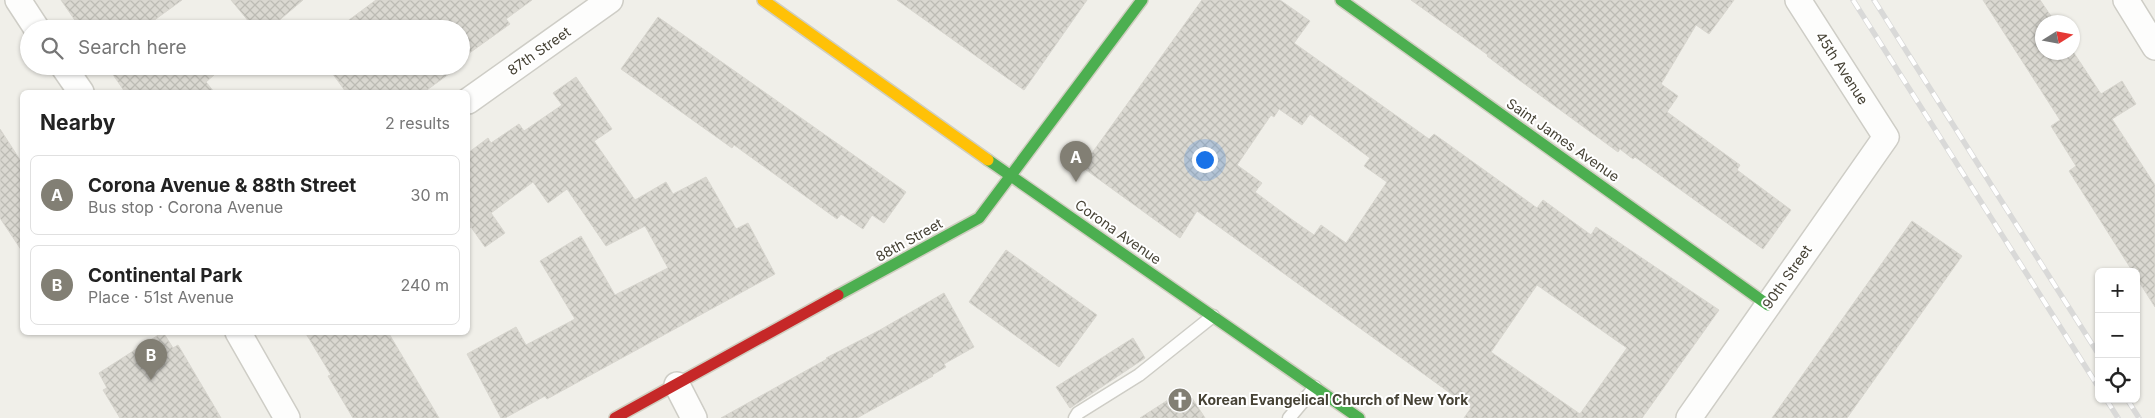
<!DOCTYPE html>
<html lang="en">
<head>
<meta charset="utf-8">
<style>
	body { margin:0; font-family:Inter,sans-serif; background:#f2f2f2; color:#222 }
	.controls { position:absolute; right:15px; bottom:15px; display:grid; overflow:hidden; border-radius:8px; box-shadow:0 1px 4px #0004 }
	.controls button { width:45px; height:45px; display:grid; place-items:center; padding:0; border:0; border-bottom:1px solid #e0e0e0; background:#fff; color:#222; font:25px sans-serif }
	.compass { position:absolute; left:2035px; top:15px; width:45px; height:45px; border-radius:50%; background:#fff; box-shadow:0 1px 4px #0004; rotate:79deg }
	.you { position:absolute; left:1204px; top:159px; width:18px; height:18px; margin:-12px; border:4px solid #fff; border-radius:50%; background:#1a73e8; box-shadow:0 0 0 8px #1a73e833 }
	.badge { display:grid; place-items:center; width:32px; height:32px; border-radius:50%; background:#827f74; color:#fff; font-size:16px; font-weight:700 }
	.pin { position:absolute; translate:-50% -41px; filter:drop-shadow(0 1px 2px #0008) }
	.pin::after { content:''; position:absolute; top:26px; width:18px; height:15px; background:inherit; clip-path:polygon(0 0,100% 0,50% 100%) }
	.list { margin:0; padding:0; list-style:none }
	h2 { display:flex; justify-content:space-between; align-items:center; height:65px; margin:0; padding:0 20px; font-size:21px }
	h2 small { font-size:16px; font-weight:400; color:#767676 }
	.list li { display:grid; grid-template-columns:32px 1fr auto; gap:15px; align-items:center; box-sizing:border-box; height:80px; margin:0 10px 10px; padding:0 10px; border:1px solid #e0e0e0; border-radius:8px }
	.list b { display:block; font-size:19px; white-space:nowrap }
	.list p { margin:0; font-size:16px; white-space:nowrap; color:#767676 }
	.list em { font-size:16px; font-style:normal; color:#767676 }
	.icon { flex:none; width:28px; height:28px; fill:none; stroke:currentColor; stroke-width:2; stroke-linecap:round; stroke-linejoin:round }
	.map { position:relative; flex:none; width:2155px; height:418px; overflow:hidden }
	.search { position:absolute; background:#fff; box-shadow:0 1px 4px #0004; left:20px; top:20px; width:450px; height:55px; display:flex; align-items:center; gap:12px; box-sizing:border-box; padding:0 18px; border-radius:28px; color:#767676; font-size:19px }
	.panel { position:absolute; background:#fff; box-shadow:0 1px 4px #0004; left:20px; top:90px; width:450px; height:245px; border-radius:8px }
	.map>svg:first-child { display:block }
</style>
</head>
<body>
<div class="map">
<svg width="2155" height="418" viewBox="0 0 2155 418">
	<defs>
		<pattern id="building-cross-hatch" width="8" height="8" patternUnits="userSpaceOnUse" patternTransform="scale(1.25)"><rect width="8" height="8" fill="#dad8d1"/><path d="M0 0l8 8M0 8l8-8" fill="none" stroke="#bcbbb4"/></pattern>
	</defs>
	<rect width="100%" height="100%" fill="#f0efe9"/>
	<g fill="url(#building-cross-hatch)" stroke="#d8d6cf" fill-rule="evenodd">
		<polygon points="61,0 182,0 142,29 81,29"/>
		<polygon points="231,0 303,0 269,29 255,29"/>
		<polygon points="376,0 532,0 506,19 510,24 461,59 461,29 343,29 341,26"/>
		<polygon points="897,0 1087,0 1024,90"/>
		<path d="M 1202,0 L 1280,0 L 1310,21 L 1294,43 L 1429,139 L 1434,134 L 1537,208 L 1543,200 L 1591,235 L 1596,227 L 1719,310 L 1642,418 L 1464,418 L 1471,408 L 1197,211 L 1180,238 L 1082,167 ZM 1279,109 L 1302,125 L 1310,114 L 1370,158 L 1364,166 L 1387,182 L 1346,243 L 1321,225 L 1314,235 L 1294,221 L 1255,192 L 1262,183 L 1237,165 L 1271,115 L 1274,117 ZM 1537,285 L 1627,348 L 1580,414 L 1491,352 Z"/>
		<polygon points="1411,0 1734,0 1709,34 1696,25 1661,84 1678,96 1667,112 1740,165 1737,170 1791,210 1763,249 1635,157 1633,159 1620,149 1618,152 1515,77 1487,56 1488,55"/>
		<polygon points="1983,0 2040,0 2055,22 2042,22 2042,52 2072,52 2072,50 2101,94 2122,81 2136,104 2112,119 2155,185 2155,307 2136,277 2136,272 2133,272 2069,171 2076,166 2051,126 2060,120"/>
		<polygon points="658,17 906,192 884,223 872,215 863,229 841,214 837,219 734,145 732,148 621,69"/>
		<polygon points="107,66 224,66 206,82 214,92 125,92"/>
		<polygon points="327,66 460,66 424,92 346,92"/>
		<polygon points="576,77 612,129 594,141 635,200 666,182 673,194 706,177 736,229 748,223 775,274 547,399 545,396 505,418 501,418 467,354 516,327 526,345 575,319 540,261 581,236 615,295 668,268 645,226 606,246 567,189 548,203 533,182 491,213 505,233 485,247 471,227 468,230 468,153 488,138 491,143 519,124 524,131 562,105 553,93"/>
		<polygon points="0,129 22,163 22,251 0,218"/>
		<polygon points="1912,221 1962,256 1847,418 1772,418"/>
		<polygon points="1006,250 1097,315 1059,367 969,302"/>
		<polygon points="944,293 974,347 944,364 946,367 932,375 933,376 857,418 721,418 827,359 826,358 880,330"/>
		<polygon points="163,332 173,348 178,345 221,418 120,418 103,390 107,388 99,373"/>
		<polygon points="305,332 388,332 439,418 353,418 328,376 331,375"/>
		<polygon points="1133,338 1145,358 1070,408 1056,387"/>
		<polygon points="1186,389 1205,418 1140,418 1182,391"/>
	</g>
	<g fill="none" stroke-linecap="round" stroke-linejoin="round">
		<defs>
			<g id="lane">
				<polyline points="1075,418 1078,413 1139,375 1213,316"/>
				<polyline points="1289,418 1315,387"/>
			</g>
			<g id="street">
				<polyline points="18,0 37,29"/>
				<polyline points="2126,0 2155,47"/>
				<polyline points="63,66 81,92"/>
				<polyline points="468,101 610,0"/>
				<polyline points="238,332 287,418"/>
				<polyline points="677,385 694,418"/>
				<polyline points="1689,418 1886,137 1798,0"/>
			</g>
			<g id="fast">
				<polyline points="1341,0 1768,305"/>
				<polyline points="988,160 1359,418"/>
				<polyline points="838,295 979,218 1142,0"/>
			</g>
			<polyline id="slow" points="763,0 988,160"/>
			<polyline id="jam" points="615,418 838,295"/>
		</defs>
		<use href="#lane" stroke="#cecdc6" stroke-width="15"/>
		<use href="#street" stroke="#cecdc6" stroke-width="28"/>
		<use href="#fast" stroke="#d0cec0" stroke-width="14"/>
		<use href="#slow" stroke="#d0cec0" stroke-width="14"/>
		<use href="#jam" stroke="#d0cec0" stroke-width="14"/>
		<use href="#lane" stroke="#fdfdfc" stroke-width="12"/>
		<use href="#street" stroke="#fdfdfc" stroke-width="25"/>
		<use href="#fast" stroke="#4caf50" stroke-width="11"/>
		<use href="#slow" stroke="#ffc107" stroke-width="11"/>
		<use href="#jam" stroke="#c62828" stroke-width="11"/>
		<defs>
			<g id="rail">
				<polyline points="1853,0 2099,388"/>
				<polyline points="1874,0 2099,355"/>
				<polyline points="2106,399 2118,418"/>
				<polyline points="2127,399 2139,418"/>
			</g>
		</defs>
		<use href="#rail" stroke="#d9d9d8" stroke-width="5.5"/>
		<use href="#rail" stroke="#fff" stroke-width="4" stroke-dasharray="11" stroke-linecap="butt"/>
	</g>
	<defs>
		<symbol id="church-disc" viewBox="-11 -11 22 22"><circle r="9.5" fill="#827f74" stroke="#fff"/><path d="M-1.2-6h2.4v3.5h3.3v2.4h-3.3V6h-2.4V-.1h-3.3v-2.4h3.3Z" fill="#fff"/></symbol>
	</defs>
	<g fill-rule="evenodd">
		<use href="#church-disc" x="1166" y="386" width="28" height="28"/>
	</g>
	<g text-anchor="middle" stroke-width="4" stroke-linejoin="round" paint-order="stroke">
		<g font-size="14" fill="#464235" stroke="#fff">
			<text transform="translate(539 51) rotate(-35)" y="5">87th Street</text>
			<text transform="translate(1842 68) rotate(57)" y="5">45th Avenue</text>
			<text transform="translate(1563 140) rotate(35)" y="5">Saint James Avenue</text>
			<text transform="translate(1118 232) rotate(35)" y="5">Corona Avenue</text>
			<text transform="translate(909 240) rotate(-29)" y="5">88th Street</text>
			<text transform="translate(1787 277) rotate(-55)" y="5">90th Street</text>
		</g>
		<g font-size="14" font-weight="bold" fill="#464235" stroke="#fff" text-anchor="start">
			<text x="1198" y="405">Korean Evangelical Church of New York</text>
		</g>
	</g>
</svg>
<div class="controls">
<button>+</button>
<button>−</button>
<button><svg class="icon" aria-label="locate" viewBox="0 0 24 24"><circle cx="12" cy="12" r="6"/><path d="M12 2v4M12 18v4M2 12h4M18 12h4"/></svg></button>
</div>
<svg class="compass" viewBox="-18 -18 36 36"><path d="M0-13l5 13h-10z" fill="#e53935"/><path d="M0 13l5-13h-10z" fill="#767676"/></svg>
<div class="you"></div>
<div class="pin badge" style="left:1076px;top:182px">A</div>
<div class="pin badge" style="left:151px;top:380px">B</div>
<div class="search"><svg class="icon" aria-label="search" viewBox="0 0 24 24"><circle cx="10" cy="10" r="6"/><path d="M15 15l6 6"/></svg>Search here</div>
<section class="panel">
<h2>Nearby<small>2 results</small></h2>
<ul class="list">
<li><span class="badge">A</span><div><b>Corona Avenue &amp; 88th Street</b><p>Bus stop · Corona Avenue</p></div><em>30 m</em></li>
<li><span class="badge">B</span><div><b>Continental Park</b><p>Place · 51st Avenue</p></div><em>240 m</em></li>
</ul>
</section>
</div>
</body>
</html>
